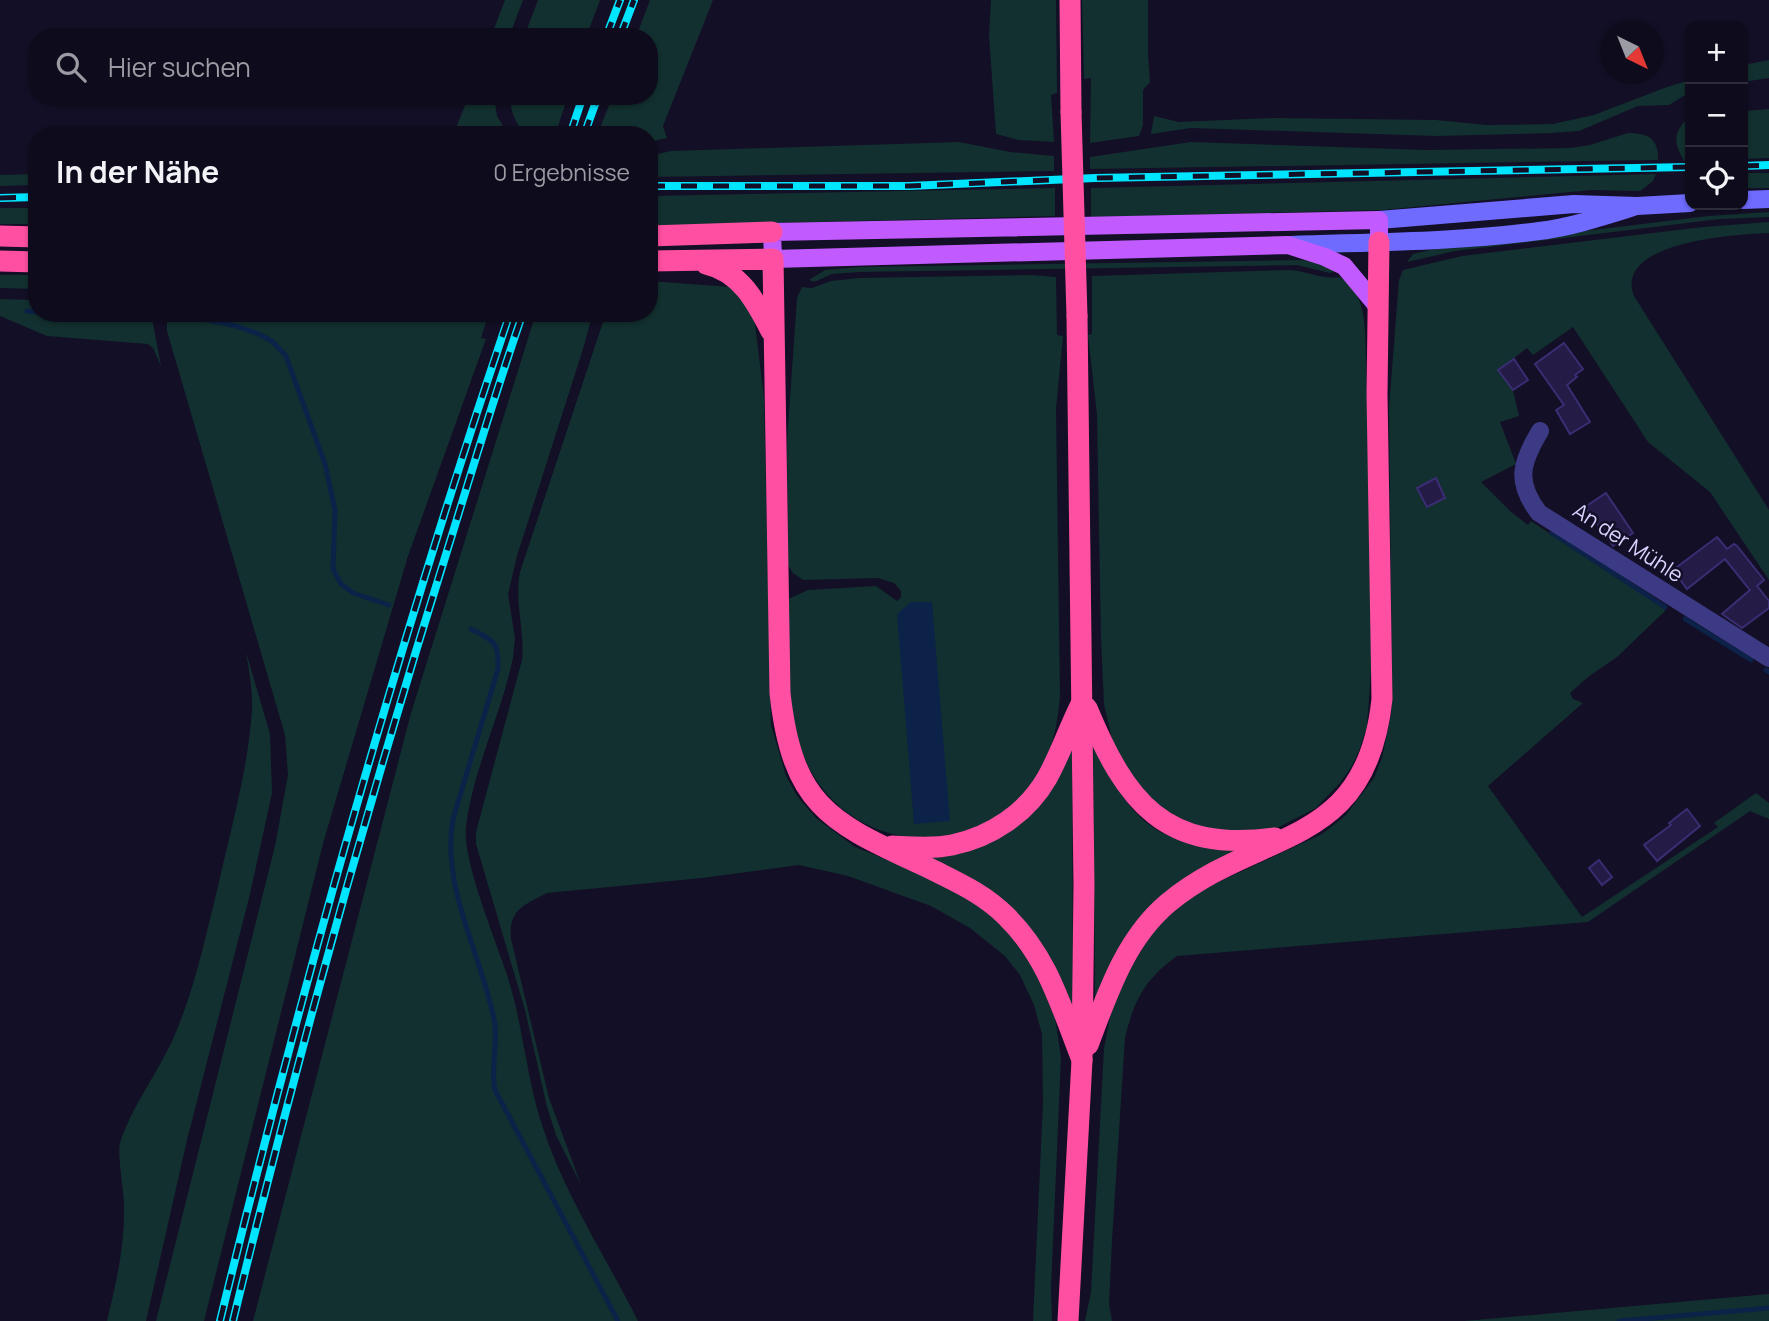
<!DOCTYPE html>
<html lang="de">
<head>
<meta charset="utf-8">
<style>
	body { margin:0; font-family:Manrope,sans-serif; background:#1c1929; color:#f1f3f6 }
	.controls { position:absolute; right:21px; top:21px; display:grid; overflow:hidden; border-radius:14px; box-shadow:0 2px 5px #0004 }
	.controls button { width:63px; height:63px; display:grid; place-items:center; padding:0; border:0; border-bottom:2px solid #2e2b3b; background:#0e0b1c; color:#f1f3f6; font:35px sans-serif }
	.compass { position:absolute; left:1601px; top:21px; width:63px; height:63px; border-radius:50%; background:#0e0b1c; box-shadow:0 2px 5px #0004; rotate:137deg }
	.list { margin:0; padding:0; list-style:none }
	h2 { display:flex; justify-content:space-between; align-items:center; height:91px; margin:0; padding:0 28px; font-size:30px }
	h2 small { font-size:23px; font-weight:400; color:#9b9ba3 }
	.icon { flex:none; width:38px; height:38px; fill:none; stroke:currentColor; stroke-width:2; stroke-linecap:round; stroke-linejoin:round }
	.map { position:relative; flex:none; width:1769px; height:1321px; overflow:hidden }
	.search { position:absolute; background:#0e0b1c; box-shadow:0 2px 5px #0004; left:28px; top:28px; width:630px; height:77px; display:flex; align-items:center; gap:18px; box-sizing:border-box; padding:0 24px; border-radius:28px; color:#9b9ba3; font-size:26px }
	.panel { position:absolute; background:#0e0b1c; box-shadow:0 2px 5px #0004; left:28px; top:126px; width:630px; height:196px; border-radius:28px }
	.map>svg:first-child { display:block }
</style>
</head>
<body>
<div class="map">
<svg width="1769" height="1321" viewBox="0 0 1769 1321">
	<rect width="100%" height="100%" fill="#130f26"/>
	<g fill="#12302f">
		<polygon points="505,0 523,0 509,37 491,37"/>
		<polygon points="538,0 600,0 586,37 524,37"/>
		<polygon points="650,0 713,0 663,126 667,138 649,142 649,135 597,135 613,96 649,96 649,37 636,37"/>
		<polygon points="991,0 1056,0 1057,93 1051,95 1054,142 1019,140 996,134 989,35"/>
		<polygon points="1082,0 1148,0 1148,55 1150,82 1143,90 1143,125 1139,136 1090,143 1091,78 1084,79"/>
		<polygon points="1769,60 1769,78 1743,82 1743,65"/>
		<polygon points="1690,80 1690,92 1669,105 1638,106 1579,131 1551,133 1437,136 1191,128 1151,134 1154,116 1179,122 1274,118 1436,120 1487,125 1553,124 1594,115 1667,87"/>
		<polygon points="469,96 494,96 497,116 508,135 453,135"/>
		<path d="M 510,96 L 565,96 L 565,105 L 555,135 L 527,135 C 515,124 511,113 510,96 Z"/>
		<polygon points="1743,108 1745,111 1769,109 1769,158 1743,159"/>
		<path d="M 1690,115 L 1690,161 L 1684,161 C 1672,139 1674,133 1690,115 Z"/>
		<path d="M 1628,133 C 1648,133 1659,139 1658,160 L 1090,169 L 1090,157 L 1191,142 L 1427,150 L 1570,148 L 1590,145 Z"/>
		<polygon points="959,142 1010,152 1054,156 1054,171 649,177 649,156 671,151"/>
		<rect x="1743" y="173" width="26" height="15"/>
		<polygon points="37,174 37,185 0,186 0,175"/>
		<polygon points="1656,174 1653,181 1640,191 1591,190 1382,210 1091,217 1091,188"/>
		<polygon points="1055,188 1055,216 649,226 649,196"/>
		<rect x="0" y="208" width="37" height="16"/>
		<polygon points="1769,212 1769,217 1720,219 1455,251 1407,262 1413,254 1430,250 1708,216"/>
		<path d="M 1769,222 L 1769,233 C 1735,234 1613,242 1634,296 L 1769,510 L 1769,580 L 1710,492 L 1648,442 L 1573,327 L 1533,355 L 1527,348 L 1499,370 L 1513,390 L 1519,416 L 1500,422 L 1516,464 L 1481,482 L 1510,511 L 1528,525 L 1531,521 L 1666,610 L 1617,657 L 1588,677 L 1570,693 L 1573,699 L 1583,703 L 1488,786 L 1582,917 L 1718,827 L 1714,823 L 1756,793 L 1769,803 L 1769,819 L 1750,811 L 1588,922 L 1177,956 C 1145,979 1134,1000 1125,1038 L 1112,1240 L 1109,1304 L 1112,1321 L 1085,1321 L 1091,1292 L 1104,1048 L 1114,996 L 1155,928 L 1197,892 L 1322,834 L 1345,816 L 1374,778 L 1382,758 L 1391,715 L 1392,685 L 1389,408 L 1399,280 L 1403,270 L 1462,256 L 1703,227 Z"/>
		<polygon points="1300,260 1315,261 1335,271 1330,273 1297,265 859,272 832,274 814,282 809,280 825,270 860,267"/>
		<path d="M 1289,270 C 1307,271 1323,280 1340,277 C 1367,294 1365,328 1366,356 L 1372,656 L 1367,726 L 1360,748 L 1352,766 L 1340,783 L 1316,808 L 1279,827 L 1261,832 L 1226,834 L 1185,823 L 1153,804 L 1114,748 L 1104,704 L 1101,639 L 1097,415 L 1088,335 L 1092,334 L 1092,276 Z"/>
		<polygon points="0,275 37,275 37,289 0,288"/>
		<path d="M 1031,275 L 1056,277 L 1057,335 L 1063,336 L 1056,409 L 1060,696 C 1057,732 1049,766 1025,795 C 1020,800 1014,804 1008,808 C 940,863 839,840 804,757 C 784,709 790,651 788,599 L 808,590 L 876,586 L 897,601 L 901,597 L 901,591 L 894,583 L 878,578 L 803,580 L 793,573 L 788,565 L 787,442 L 797,298 L 802,287 L 812,288 L 831,281 L 859,278 Z"/>
		<path d="M 649,281 L 731,287 L 754,316 L 764,398 L 771,725 L 786,776 L 797,796 L 816,818 L 855,847 L 923,874 L 989,911 L 1031,958 L 1055,1018 L 1061,1057 L 1051,1288 L 1052,1321 L 1033,1321 L 1043,1103 L 1042,1034 L 1034,1005 L 1020,975 L 1005,956 L 970,928 L 931,906 L 848,876 L 799,865 L 702,878 L 547,893 C 524,905 508,910 511,939 L 549,1098 L 581,1185 L 556,1135 L 547,1107 L 525,1010 L 476,844 L 476,832 L 522,660 C 525,630 514,602 520,572 L 606,313 L 649,313 Z"/>
		<polygon points="0,299 37,300 37,313 151,313 161,366 153,348 148,344 47,336 0,316"/>
		<polygon points="172,313 489,313 481,338 486,339 408,556 324,840 204,1321 156,1321 275,846 288,775 285,735 167,331 167,321"/>
		<path d="M 536,313 L 593,313 L 583,349 L 517,556 L 510,586 L 508,594 L 515,638 L 513,658 C 501,715 473,769 466,827 C 462,860 496,941 507,975 C 523,1024 526,1076 542,1125 C 564,1194 606,1257 638,1321 L 253,1321 L 411,713 Z"/>
		<path d="M 246,652 L 270,734 L 272,793 L 250,894 L 187,1140 L 146,1321 L 107,1321 C 116,1283 125,1246 124,1206 C 124,1191 117,1154 120,1143 C 132,1106 157,1074 173,1039 C 195,989 206,935 219,882 C 232,825 248,768 252,710 C 253,691 249,671 246,652 Z"/>
		<polygon points="1072,735 1073,1012 1053,963 925,855 992,840"/>
		<path d="M 1093,738 C 1108,776 1130,822 1172,837 C 1189,843 1227,845 1247,848 L 1188,879 L 1095,1001 Z"/>
		<polygon points="1769,1294 1769,1321 1464,1321"/>
	</g>
	<polygon fill="#0c2248" points="911,602 932,602 950,821 914,824 897,614"/>
	<g fill="none" stroke-linecap="round" stroke-linejoin="round">
		<g stroke="#0c2248" stroke-width="5">
			<polyline points="27,311 37,312"/>
			<polyline points="100,313 144,314"/>
			<polyline points="180,314 236,326 259,334 273,342 286,356 325,464 335,510 333,569 341,584 353,593 389,605"/>
			<polyline points="1552,533 1665,607"/>
			<polyline points="1685,619 1751,660"/>
			<path d="M 471,629 C 494,641 499,641 498,669 L 453,819 C 441,887 481,954 494,1019 C 499,1042 490,1067 495,1090 L 618,1321"/>
			<polyline points="1766,670 1769,672"/>
			<polyline points="1619,1321 1769,1308"/>
		</g>
	</g>
	<g fill="#241b47" stroke="#3b2d73" stroke-width="2">
		<polygon points="1564,343 1583,369 1575,375 1577,377 1567,385 1590,422 1570,434 1556,410 1564,405 1535,364"/>
		<polygon points="1514,359 1528,380 1513,390 1498,370"/>
		<polygon points="1436,478 1445,498 1427,507 1417,488"/>
		<polygon points="1606,493 1633,533 1613,546 1585,507"/>
		<polygon points="1717,537 1727,549 1734,544 1737,546 1764,580 1757,586 1769,601 1769,608 1742,628 1722,614 1750,590 1725,559 1687,589 1673,570"/>
		<polygon points="1687,809 1700,826 1657,861 1644,845 1671,825 1669,823"/>
		<polygon points="1599,860 1612,877 1602,885 1589,868"/>
	</g>
	<g fill="none" stroke-linecap="round" stroke-linejoin="round">
		<path stroke="#3d3a85" stroke-width="18" d="M 1540,431 C 1521,463 1515,482 1539,513 L 1769,658"/>
		<g stroke="#6f6bff" stroke-width="18">
			<polyline points="1743,200 1769,199"/>
			<polyline points="1379,220 1574,204 1637,206 1690,203"/>
			<path d="M 1291,245 C 1374,242 1457,242 1539,231 C 1572,227 1605,216 1637,206"/>
		</g>
		<polyline stroke="#c25bff" stroke-width="18" points="1378,307 1344,266 1325,257 1288,245 773,259 772,232 1379,220 1379,242"/>
		<g stroke="#ff4fa3" stroke-width="21">
			<polyline points="1070,0 1071,112"/>
			<polyline points="0,236 37,237"/>
			<polyline points="649,236 772,232"/>
			<polyline points="0,261 37,262"/>
			<path d="M 649,261 L 773,259 L 780,693 C 793,813 836,824 935,871 C 961,884 985,895 1006,916 C 1048,957 1061,1007 1082,1060"/>
			<path d="M 706,264 C 741,272 756,302 771,331"/>
			<path d="M 1087,708 C 1126,802 1164,853 1275,838"/>
			<path d="M 892,846 C 912,847 933,849 952,845 C 991,837 1027,813 1047,778 C 1060,755 1069,728 1081,704"/>
			<path d="M 1088,1045 C 1107,995 1125,939 1168,903 C 1260,827 1366,851 1382,699 L 1377,394 L 1379,242"/>
			<polyline points="1068,1321 1082,1060 1084,885 1077,316"/>
		</g>
		<defs>
			<g id="rail">
				<polyline points="606,37 620,0"/>
				<polyline points="620,37 634,0"/>
				<polyline points="570,135 583,96"/>
				<polyline points="584,135 598,96"/>
				<polyline points="1743,166 1769,165"/>
				<polyline points="649,186 909,186 1095,178 1690,167"/>
				<polyline points="0,198 37,197"/>
				<path d="M 220,1321 C 303,981 398,645 510,313"/>
				<path d="M 233,1321 C 297,1057 370,795 452,535 C 475,461 497,387 523,313"/>
			</g>
		</defs>
		<use href="#rail" stroke="#00e5ff" stroke-width="8"/>
		<use href="#rail" stroke="#130f26" stroke-width="5" stroke-dasharray="16" stroke-linecap="butt"/>
		<polyline stroke="#ff4fa3" stroke-width="21" points="1071,112 1077,316"/>
	</g>
	<g text-anchor="middle" stroke-width="5" stroke-linejoin="round" paint-order="stroke">
		<g font-size="21" fill="#d9d4ff" stroke="#130f26">
			<text transform="translate(1628 543) rotate(33)" y="7">An der Mühle</text>
		</g>
	</g>
</svg>
<div class="controls">
<button>+</button>
<button>−</button>
<button><svg class="icon" aria-label="locate" viewBox="0 0 24 24"><circle cx="12" cy="12" r="6"/><path d="M12 2v4M12 18v4M2 12h4M18 12h4"/></svg></button>
</div>
<svg class="compass" viewBox="-18 -18 36 36"><path d="M0-13l5 13h-10z" fill="#e53935"/><path d="M0 13l5-13h-10z" fill="#9b9ba3"/></svg>
<div class="search"><svg class="icon" aria-label="search" viewBox="0 0 24 24"><circle cx="10" cy="10" r="6"/><path d="M15 15l6 6"/></svg>Hier suchen</div>
<section class="panel">
<h2>In der Nähe<small>0 Ergebnisse</small></h2>
<ul class="list">
</ul>
</section>
</div>
</body>
</html>
